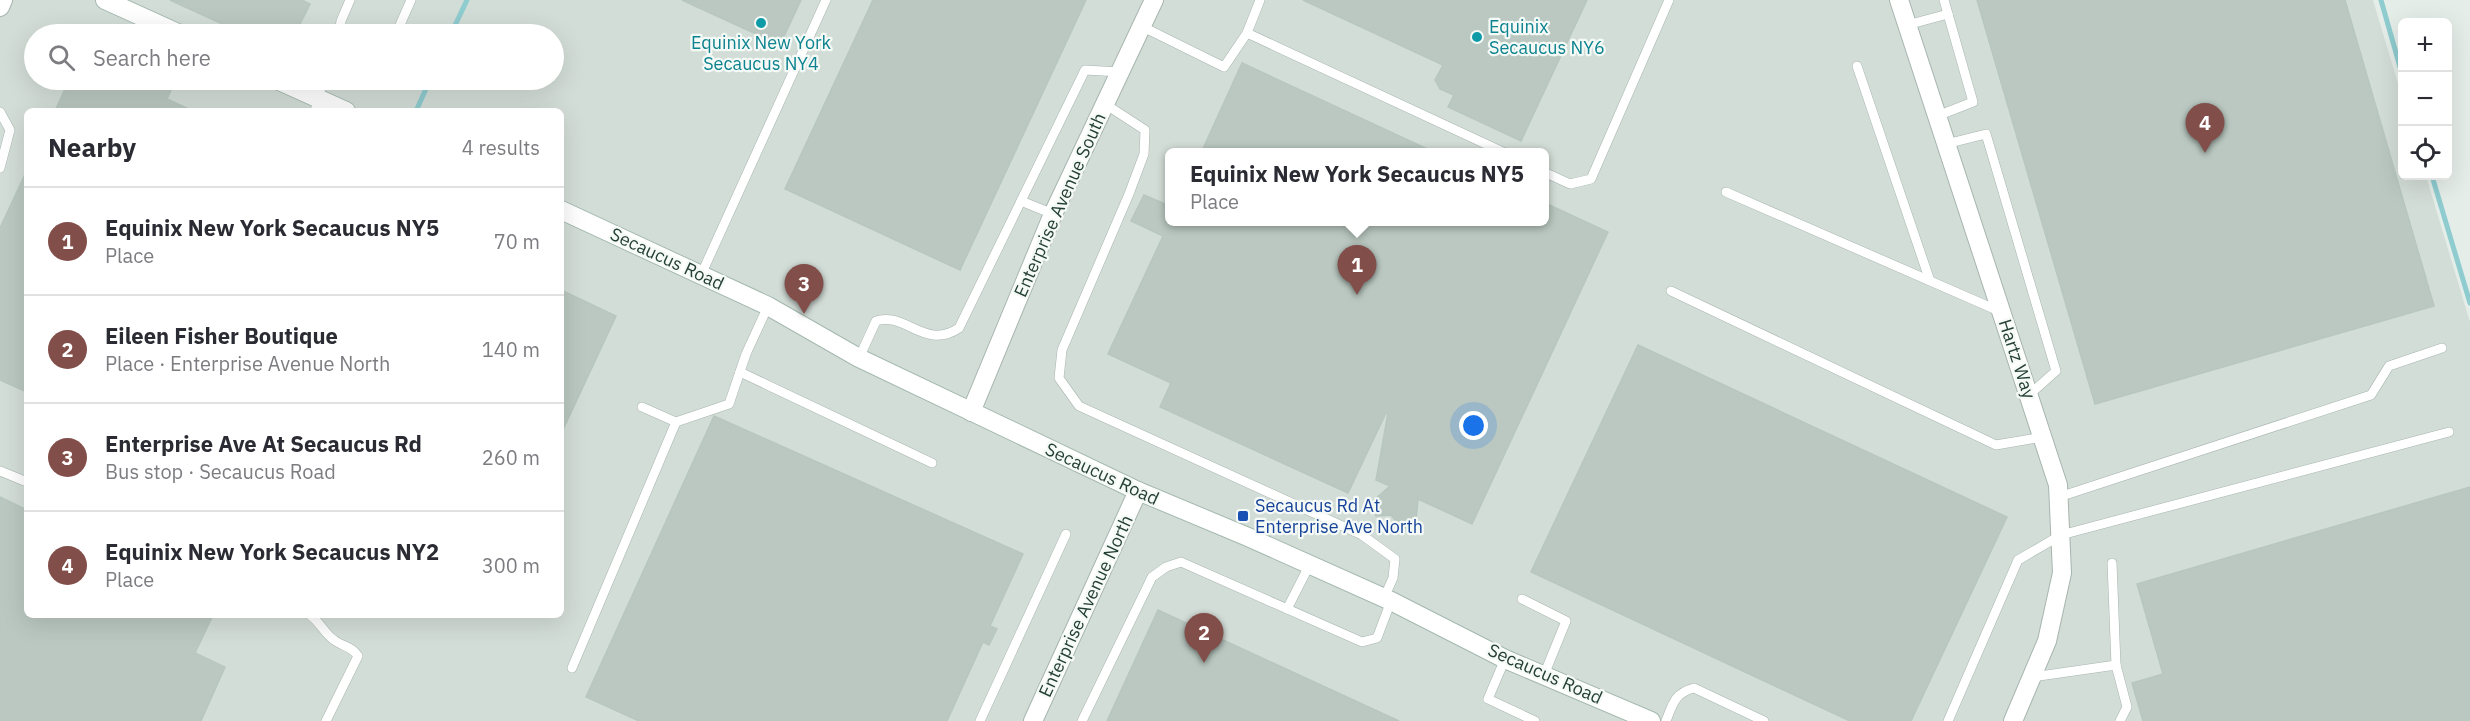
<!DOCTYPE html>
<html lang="en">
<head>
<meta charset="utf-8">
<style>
	body { margin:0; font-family:"IBM Plex Sans",sans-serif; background:#f7f7f7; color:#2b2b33 }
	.controls { position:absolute; right:18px; top:18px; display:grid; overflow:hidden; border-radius:9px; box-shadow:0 6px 24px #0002 }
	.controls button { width:54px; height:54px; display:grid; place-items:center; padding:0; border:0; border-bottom:2px solid #e1e1e2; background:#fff; color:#2b2b33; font:30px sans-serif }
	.you { position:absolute; left:1474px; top:426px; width:21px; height:21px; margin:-15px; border:4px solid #fff; border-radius:50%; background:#1a73e8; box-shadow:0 0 0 9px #1a73e833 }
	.badge { display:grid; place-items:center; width:39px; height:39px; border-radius:50%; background:#824e49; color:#fff; font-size:20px; font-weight:700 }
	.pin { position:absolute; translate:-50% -50px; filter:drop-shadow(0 2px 3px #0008) }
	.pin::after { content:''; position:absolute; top:32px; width:21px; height:18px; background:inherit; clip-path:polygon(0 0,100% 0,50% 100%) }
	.popup { position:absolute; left:1165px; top:148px; width:384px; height:78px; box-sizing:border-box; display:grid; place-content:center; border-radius:9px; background:#fff; filter:drop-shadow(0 2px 4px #0005); font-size:20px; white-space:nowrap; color:#7c7c81 }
	.popup b { font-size:22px; color:#2b2b33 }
	.popup::after { content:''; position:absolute; left:50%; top:100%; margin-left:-12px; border:12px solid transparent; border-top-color:#fff }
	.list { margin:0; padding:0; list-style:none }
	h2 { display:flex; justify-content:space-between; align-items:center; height:78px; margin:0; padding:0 24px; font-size:26px }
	h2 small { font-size:20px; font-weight:400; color:#7c7c81 }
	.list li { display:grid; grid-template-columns:39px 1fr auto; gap:18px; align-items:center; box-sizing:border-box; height:108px; padding:0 24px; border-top:2px solid #e1e1e2 }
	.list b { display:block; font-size:22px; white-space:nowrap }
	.list p { margin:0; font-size:20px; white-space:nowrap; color:#7c7c81 }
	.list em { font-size:20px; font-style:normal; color:#7c7c81 }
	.icon { flex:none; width:33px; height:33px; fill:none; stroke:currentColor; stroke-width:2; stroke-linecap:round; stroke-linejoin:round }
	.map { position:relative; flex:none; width:2470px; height:721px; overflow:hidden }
	.search { position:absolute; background:#fff; box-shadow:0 6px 24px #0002; left:24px; top:24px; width:540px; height:66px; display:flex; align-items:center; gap:15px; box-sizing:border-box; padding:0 21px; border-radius:33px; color:#7c7c81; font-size:22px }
	.panel { position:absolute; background:#fff; box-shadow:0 6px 24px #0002; left:24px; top:108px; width:540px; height:510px; border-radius:9px }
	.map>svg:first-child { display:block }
</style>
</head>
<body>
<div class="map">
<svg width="2470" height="721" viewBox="0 0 2470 721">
	<rect width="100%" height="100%" fill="#e5ede9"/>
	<path fill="#d3ddd7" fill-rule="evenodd" d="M 0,0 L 2373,0 L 2402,97 L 2402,176 L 2426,176 L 2470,322 L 2470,721 L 0,721 ZM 34,34 L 554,34 L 554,80 L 34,80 ZM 27,111 L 561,111 L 561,615 L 27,615 ZM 1170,152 L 1544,152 L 1544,222 L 1170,222 Z"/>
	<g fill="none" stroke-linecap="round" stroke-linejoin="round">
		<g stroke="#8fccd0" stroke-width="5">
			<polyline points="2381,0 2402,74"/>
			<polyline points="451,34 467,0"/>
			<polyline points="416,111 430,80"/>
			<polyline points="2432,176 2470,303"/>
		</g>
	</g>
	<g fill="#bac8c1" stroke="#b7c7bf" stroke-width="1.5">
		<polygon points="170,0 302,0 310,4 295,34 244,34"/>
		<polygon points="682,0 801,0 780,45"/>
		<polygon points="873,0 1086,0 960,270 785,189"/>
		<polygon points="1303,0 1587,0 1521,141 1448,107 1454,95 1440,89 1435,80 1443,65"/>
		<polygon points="1977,0 2345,0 2434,306 2095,404"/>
		<polygon points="1242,63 1436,153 1201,153"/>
		<polygon points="69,80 148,80 171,90 167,99 193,111 55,111"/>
		<polygon points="27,170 27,392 0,380 0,228"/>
		<polygon points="1144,195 1170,206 1170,222 1545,222 1545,203 1608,232 1472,524 1418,499 1416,520 1412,526 1406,528 1399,525 1391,515 1376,516 1371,507 1374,500 1390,486 1376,480 1388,413 1386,413 1348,493 1160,407 1171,383 1108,354 1163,236 1131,221"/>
		<polygon points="561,290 616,316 561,434"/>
		<polygon points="1638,345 2007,517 1911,721 1850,721 1531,572"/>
		<polygon points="714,416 1023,554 990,626 997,629 989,645 983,642 947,721 639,721 586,697"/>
		<polygon points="2470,487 2470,721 2143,721 2132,683 2163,674 2137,584"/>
		<polygon points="0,497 27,510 27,615 213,615 195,653 225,667 201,721 0,721"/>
		<polygon points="1158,610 1399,721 1107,721"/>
	</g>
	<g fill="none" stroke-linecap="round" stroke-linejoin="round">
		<defs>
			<g id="lane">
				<polyline points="1260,0 1247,33 1503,152"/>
				<polyline points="1907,25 1948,14"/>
				<polyline points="1141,26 1224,67 1247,33"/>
				<polyline points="339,34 341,21 350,0"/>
				<polyline points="396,34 411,0"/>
				<polyline points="1857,66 1930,281"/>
				<polyline points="1105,104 1145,130 1144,154 1129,194 1062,350 1059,378 1079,406 1362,535 1395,559 1393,578 1384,598"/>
				<polyline points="315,111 323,80"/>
				<polyline points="0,112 10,130 0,168"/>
				<polyline points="1937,116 1973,102 1944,0"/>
				<polyline points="1946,144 1986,134 2056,371 2029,395"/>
				<polyline points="1544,172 1570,184 1591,179 1669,0"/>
				<polyline points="1726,192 1999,311"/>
				<polyline points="1021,201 1053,214"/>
				<polyline points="701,275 826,0"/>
				<polyline points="1671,291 1996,445 2043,437"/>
				<path d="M 859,358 L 876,321 C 905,311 925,351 959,328 L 1085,70 L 1120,72"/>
				<polyline points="740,372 932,463"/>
				<polyline points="642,407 676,422 729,404 746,354 768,306"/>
				<polyline points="0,471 27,482"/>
				<polyline points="2059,497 2371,395 2389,366 2442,348"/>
				<polyline points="2112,563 2116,665"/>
				<polyline points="1522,599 1566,621 1544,675"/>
				<polyline points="1287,609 1309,566"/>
				<path d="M 310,615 C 320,622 324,633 334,640 C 342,646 353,647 358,656 L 326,721"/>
				<polyline points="1505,659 1488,699 1535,721"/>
				<polyline points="572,668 676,422"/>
				<polyline points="2032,677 2116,665 2127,707 2120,721"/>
				<polyline points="980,721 1066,534"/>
				<polyline points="1082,721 1152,577 1166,567 1181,562 1362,642 1377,638 1391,601"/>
				<path d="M 1666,721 C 1673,703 1675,693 1694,688 L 1764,721"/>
				<polyline points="1948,721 2018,560 2061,535 2449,432"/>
			</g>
			<g id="street">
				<polyline points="1899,0 2058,485 2062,573 2047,641 2013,721"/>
				<polyline points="0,7 3,0"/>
				<polyline points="971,412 1053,214 1154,0"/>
				<polyline points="1033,721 1138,491"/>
			</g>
			<g id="secondary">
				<polyline points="105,0 180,34"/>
				<polyline points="277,80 346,111"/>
				<polyline points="561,210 768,306 859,358 1138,491 1248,537 1391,601 1505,659 1651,721"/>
			</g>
		</defs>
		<use href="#lane" stroke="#a7b5af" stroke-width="10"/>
		<use href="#street" stroke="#a7b5af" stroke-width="20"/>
		<use href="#secondary" stroke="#a3b9af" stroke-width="20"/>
		<use href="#lane" stroke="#fff" stroke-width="9"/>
		<use href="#street" stroke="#fff" stroke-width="18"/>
		<use href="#secondary" stroke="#fff" stroke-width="18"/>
	</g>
	<g fill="#0f9aa8" stroke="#f5faf7" stroke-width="2">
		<circle cx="761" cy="23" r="6"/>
		<circle cx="1477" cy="37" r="6"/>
	</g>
	<rect fill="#1a4fb4" stroke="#f5faf7" stroke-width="2" x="1237" y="510" width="12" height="12" rx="3"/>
	<g text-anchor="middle" stroke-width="4.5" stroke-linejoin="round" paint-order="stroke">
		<g font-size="18" fill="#0d838f" stroke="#f5faf7" text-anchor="start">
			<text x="1489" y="33">Equinix<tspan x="1489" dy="21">Secaucus NY6</tspan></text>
			<text x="761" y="49" text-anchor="middle">Equinix New York<tspan x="761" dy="21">Secaucus NY4</tspan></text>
		</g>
		<g font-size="18" fill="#243f35" stroke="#f5faf7">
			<text transform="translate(1060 205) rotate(-66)" y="6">Enterprise Avenue South</text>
			<text transform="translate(667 259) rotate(25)" y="6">Secaucus Road</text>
			<text transform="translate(2017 359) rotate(72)" y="6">Hartz Way</text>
			<text transform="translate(1102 474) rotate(25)" y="6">Secaucus Road</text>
			<text transform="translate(1086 606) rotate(-65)" y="6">Enterprise Avenue North</text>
			<text transform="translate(1545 674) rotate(24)" y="6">Secaucus Road</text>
		</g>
		<g font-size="18" fill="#164399" stroke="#f5faf7" text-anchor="start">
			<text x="1255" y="512">Secaucus Rd At<tspan x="1255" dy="21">Enterprise Ave North</tspan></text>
		</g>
	</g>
</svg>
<div class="controls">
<button>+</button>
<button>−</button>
<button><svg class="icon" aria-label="locate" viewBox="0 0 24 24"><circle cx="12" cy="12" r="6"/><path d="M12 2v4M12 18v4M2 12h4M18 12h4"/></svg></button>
</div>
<div class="you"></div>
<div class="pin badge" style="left:1357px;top:295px">1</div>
<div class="popup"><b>Equinix New York Secaucus NY5</b>Place</div>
<div class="pin badge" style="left:1204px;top:663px">2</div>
<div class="pin badge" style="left:804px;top:314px">3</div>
<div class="pin badge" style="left:2205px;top:153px">4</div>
<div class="search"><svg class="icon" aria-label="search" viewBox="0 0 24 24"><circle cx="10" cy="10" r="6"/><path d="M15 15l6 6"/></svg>Search here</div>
<section class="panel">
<h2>Nearby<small>4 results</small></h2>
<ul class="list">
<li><span class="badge">1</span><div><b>Equinix New York Secaucus NY5</b><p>Place</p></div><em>70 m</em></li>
<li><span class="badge">2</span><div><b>Eileen Fisher Boutique</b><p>Place · Enterprise Avenue North</p></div><em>140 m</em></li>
<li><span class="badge">3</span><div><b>Enterprise Ave At Secaucus Rd</b><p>Bus stop · Secaucus Road</p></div><em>260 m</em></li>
<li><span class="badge">4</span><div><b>Equinix New York Secaucus NY2</b><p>Place</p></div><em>300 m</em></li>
</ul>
</section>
</div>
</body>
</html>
